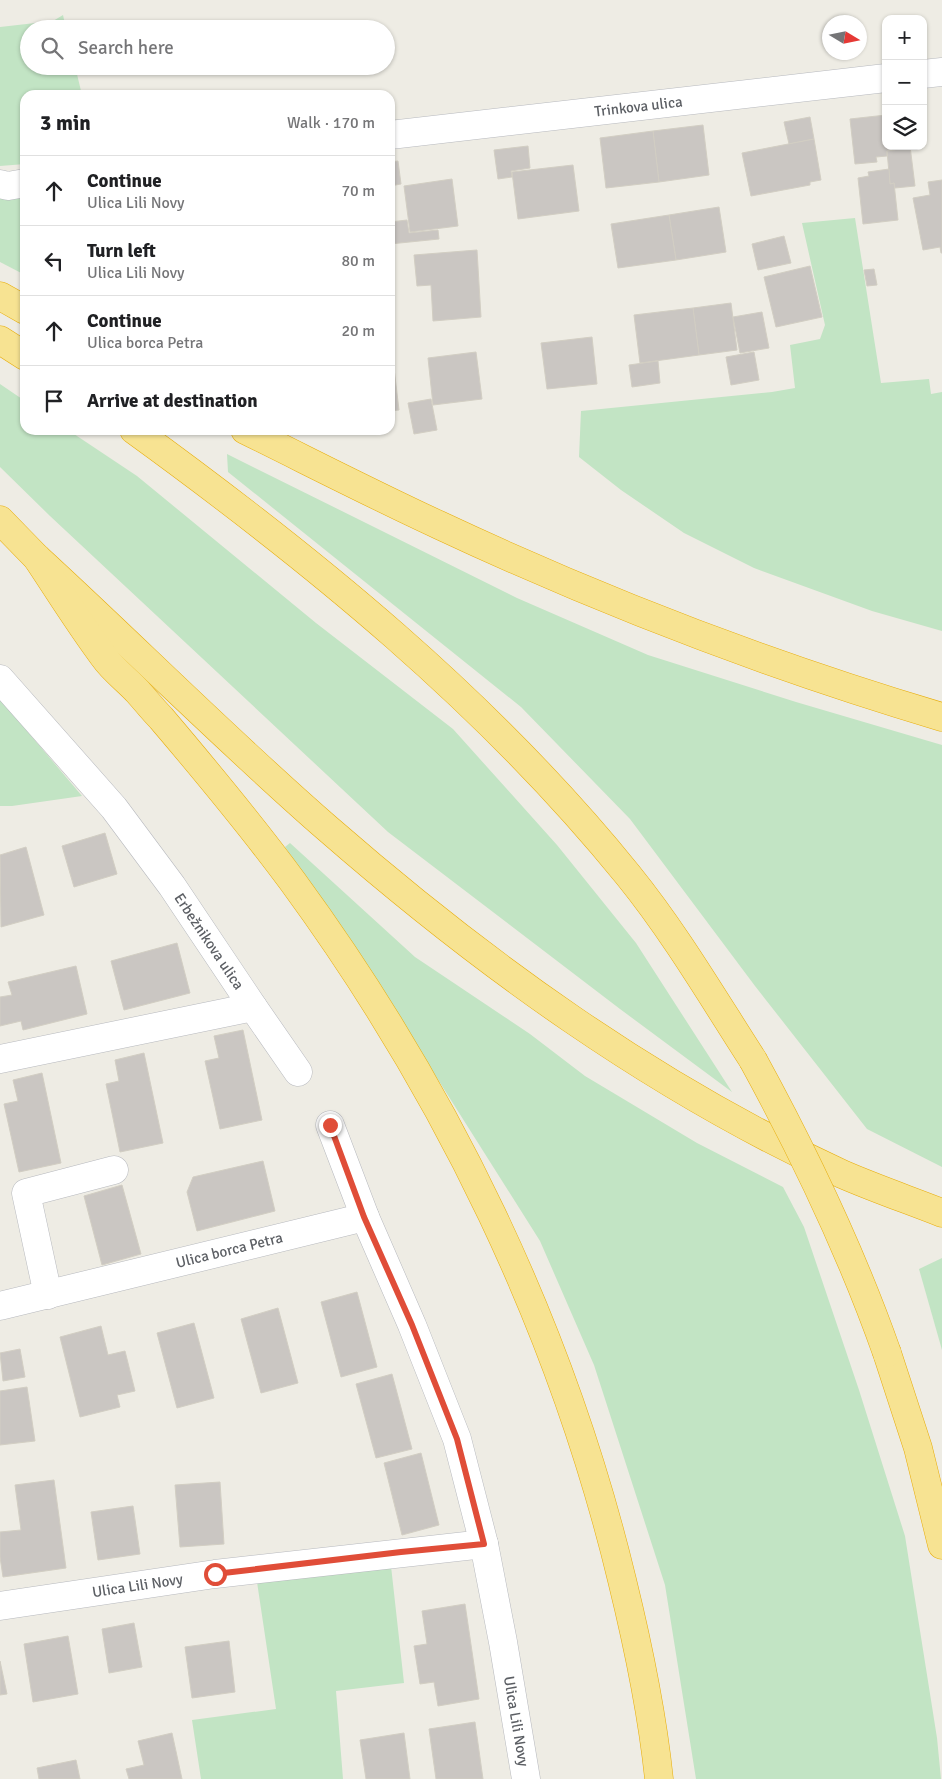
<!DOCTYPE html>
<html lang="en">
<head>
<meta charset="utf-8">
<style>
	body { margin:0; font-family:Signika,sans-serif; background:#f6f6f6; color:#202124 }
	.controls { position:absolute; right:15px; top:15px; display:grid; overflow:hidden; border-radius:10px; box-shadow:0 1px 4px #0004 }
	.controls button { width:45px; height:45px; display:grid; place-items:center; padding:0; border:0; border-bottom:1px solid #e0e0e0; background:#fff; color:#202124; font:25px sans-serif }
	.compass { position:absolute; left:822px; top:15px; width:45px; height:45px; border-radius:50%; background:#fff; box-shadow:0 1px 4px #0004; rotate:100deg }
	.stop { position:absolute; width:15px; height:15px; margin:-11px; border:4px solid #e04d38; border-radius:50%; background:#fff }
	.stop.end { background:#e04d38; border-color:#fff; box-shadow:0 1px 5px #0008 }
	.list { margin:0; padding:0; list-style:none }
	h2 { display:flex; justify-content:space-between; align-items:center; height:65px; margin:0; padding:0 20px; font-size:21px }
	h2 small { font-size:16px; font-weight:400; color:#757577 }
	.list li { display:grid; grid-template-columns:32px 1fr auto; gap:15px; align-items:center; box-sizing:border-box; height:70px; padding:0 20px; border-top:1px solid #e0e0e0 }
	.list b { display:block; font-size:19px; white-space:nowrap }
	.list p { margin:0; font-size:16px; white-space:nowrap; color:#757577 }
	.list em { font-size:16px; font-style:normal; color:#757577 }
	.icon { flex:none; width:28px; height:28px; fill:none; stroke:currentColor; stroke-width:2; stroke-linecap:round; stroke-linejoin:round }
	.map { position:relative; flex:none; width:942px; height:1779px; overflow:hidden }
	.search { position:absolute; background:#fff; box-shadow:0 1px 4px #0004; left:20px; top:20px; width:375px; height:55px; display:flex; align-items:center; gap:12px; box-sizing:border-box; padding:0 18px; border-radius:28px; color:#757577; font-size:19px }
	.panel { position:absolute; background:#fff; box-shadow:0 1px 4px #0004; left:20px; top:90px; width:375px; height:345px; border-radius:15px }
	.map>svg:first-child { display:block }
</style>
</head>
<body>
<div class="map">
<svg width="942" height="1779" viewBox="0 0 942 1779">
	<rect width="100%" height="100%" fill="#eeece4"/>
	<g fill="#c2e4c4">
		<polygon points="63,15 66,29 29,29 29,66 75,66 82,95 25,95 25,164 0,166 0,27 53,21"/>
		<polygon points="25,184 25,275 0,262 0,187"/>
		<polygon points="855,218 881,383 929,379 931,394 942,392 942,631 872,611 754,568 684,533 621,490 579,457 581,411 772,392 795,388 790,345 820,339 825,325 802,223"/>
		<polygon points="0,384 25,401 25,430 68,430 137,476 316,623 453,729 557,845 636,943 732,1092 620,1009 388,832 50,516 0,467"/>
		<polygon points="227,454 517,598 648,655 796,702 942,745 942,1167 867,1129 755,986 630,819 521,707 228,472"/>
		<polygon points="0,699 82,796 12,806 0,806"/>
		<polygon points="290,843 415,957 530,1034 585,1076 697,1143 783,1187 804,1227 859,1390 905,1536 937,1738 941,1779 696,1779 665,1585 594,1365 540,1241 370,972 285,847"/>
		<polygon points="942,1258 942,1350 919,1269"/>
		<polygon points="391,1566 404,1683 336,1691 343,1779 201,1779 192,1720 276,1709 257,1582"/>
	</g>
	<g fill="#cac6c2" stroke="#d2cec3">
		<polygon points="886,115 886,146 894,146 895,150 887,151 887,156 876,157 877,162 855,164 850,119"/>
		<polygon points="810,117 814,139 789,144 784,122"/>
		<polygon points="703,125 709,175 659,182 653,131"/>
		<polygon points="653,131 659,182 606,188 600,138"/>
		<polygon points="814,139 821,180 810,182 810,185 751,196 742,153"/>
		<polygon points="528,146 530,168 511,171 512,177 498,179 494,150"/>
		<polygon points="894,146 910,146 915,186 895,188 894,183 890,184 887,151 895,150"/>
		<polygon points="398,161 401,184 390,186 390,162"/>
		<polygon points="573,165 579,211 518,219 512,172"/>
		<polygon points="889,169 890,184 894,183 898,220 863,224 858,178 869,176 868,172"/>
		<polygon points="452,179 458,226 410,232 404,186"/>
		<polygon points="942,180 942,253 941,253 940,247 923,250 913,198 930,195 928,182"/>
		<polygon points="719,207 726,252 676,260 669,215"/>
		<polygon points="669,215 676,260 618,268 611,224"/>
		<polygon points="407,220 409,233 438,230 439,239 390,244 390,222"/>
		<polygon points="784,236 791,263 758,270 752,244"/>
		<polygon points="477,250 481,317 433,321 431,285 417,286 414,255"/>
		<polygon points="810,266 822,317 776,327 764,277"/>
		<polygon points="874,269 877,285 867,286 864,270"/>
		<polygon points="731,303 737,350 699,355 693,308"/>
		<polygon points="693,308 699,355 640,363 634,315"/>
		<polygon points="762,312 769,348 740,353 733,317"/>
		<polygon points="592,337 597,384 547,389 541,343"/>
		<polygon points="476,352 482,399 433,405 428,358"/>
		<polygon points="754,352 759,380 731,385 726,357"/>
		<polygon points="390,360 393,360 399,410 390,411"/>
		<polygon points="658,361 660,383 632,387 629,365"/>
		<polygon points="431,399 437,430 414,434 408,403"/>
		<polygon points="105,833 117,874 74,887 62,846"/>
		<polygon points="26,847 44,915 1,927 0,855"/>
		<polygon points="177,943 190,993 124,1010 111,961"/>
		<polygon points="76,966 87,1014 23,1030 21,1021 0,1026 0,997 12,995 8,982"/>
		<polygon points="243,1030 262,1120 220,1129 205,1061 219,1058 214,1036"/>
		<polygon points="144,1053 163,1143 120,1152 106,1084 119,1081 115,1060"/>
		<polygon points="42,1073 61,1163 19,1172 4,1104 18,1101 13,1080"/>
		<polygon points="263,1161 275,1211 197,1231 187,1192 193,1177"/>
		<polygon points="122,1185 141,1254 102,1265 84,1196"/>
		<polygon points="357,1292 377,1367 341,1377 321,1302"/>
		<polygon points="278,1308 298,1383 261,1393 241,1319"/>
		<polygon points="194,1323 214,1398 177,1408 157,1333"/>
		<polygon points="101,1326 108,1355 125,1351 135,1391 117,1395 120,1407 80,1417 60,1337"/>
		<polygon points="20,1349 25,1377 3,1381 0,1353"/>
		<polygon points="392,1374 412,1449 376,1458 356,1384"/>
		<polygon points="27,1387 35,1441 0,1445 0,1391"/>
		<polygon points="421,1453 439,1525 402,1535 384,1463"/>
		<polygon points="54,1480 66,1568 3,1577 0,1557 0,1532 21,1530 15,1485"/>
		<polygon points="220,1482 224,1544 180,1547 175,1485"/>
		<polygon points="133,1506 140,1554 98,1560 91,1512"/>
		<polygon points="465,1604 479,1699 438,1706 434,1682 420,1684 414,1646 427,1644 422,1611"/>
		<polygon points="134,1623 142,1667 109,1673 102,1629"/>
		<polygon points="68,1636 78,1694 33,1702 24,1644"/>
		<polygon points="229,1641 235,1692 192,1698 185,1647"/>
		<polygon points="0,1661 7,1694 0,1695"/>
		<polygon points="475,1722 483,1779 436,1779 429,1729"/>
		<polygon points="172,1733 182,1779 129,1779 126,1769 144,1765 138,1741"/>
		<polygon points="404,1733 410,1779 366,1779 360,1740"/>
		<polygon points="76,1760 80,1779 39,1779 37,1768"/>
	</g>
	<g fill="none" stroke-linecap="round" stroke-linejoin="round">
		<defs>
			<g id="minor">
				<polyline points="923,74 942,72"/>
				<path id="s1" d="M 390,135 L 886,78"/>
				<polyline points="0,184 8,186 25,183"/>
				<path id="s2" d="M 0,679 L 114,808 L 172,886 L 253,1007 L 0,1059"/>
				<polyline points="253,1007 298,1072"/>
				<path id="s3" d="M 365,1217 L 412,1325 L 457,1439 L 484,1544 L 503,1642 L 526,1779"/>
				<polyline points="48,1295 26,1193 114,1170"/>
				<path id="s4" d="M 0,1306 L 365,1217 L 330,1125"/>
				<path id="s5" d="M 0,1606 L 215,1574 L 484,1544"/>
			</g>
			<g id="highway">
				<polyline points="0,296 25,310"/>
				<polyline points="0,340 25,356"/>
				<path d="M 134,430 C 313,560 488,702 628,875 C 675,933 713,998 753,1060"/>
				<path d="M 245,430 C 310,462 374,495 439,525 C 601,601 771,666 942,717"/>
				<path d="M 0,520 L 37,558 C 134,647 227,741 327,828 C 483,964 653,1087 842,1174 C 874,1188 909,1200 942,1213"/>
				<path d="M 37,558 C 59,591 80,625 104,657 C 113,670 127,680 138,692 C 146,701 153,710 161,718 C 206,771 251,825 293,882 C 446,1091 561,1327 622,1580 C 638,1645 652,1712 659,1779"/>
				<polyline points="887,1353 918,1448 942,1545"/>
			</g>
		</defs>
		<use href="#minor" stroke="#b7b9be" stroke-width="29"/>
		<use href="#highway" stroke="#e7ad0c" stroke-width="29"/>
		<use href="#minor" stroke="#fff" stroke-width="28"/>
		<use href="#highway" stroke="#f7e392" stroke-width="28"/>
		<defs>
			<path id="highway-bridge" d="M 753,1060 C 805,1155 851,1251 887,1353"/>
		</defs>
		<use href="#highway-bridge" stroke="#e7ad0c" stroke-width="29" stroke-linecap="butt"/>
		<use href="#highway-bridge" stroke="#f7e392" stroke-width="28"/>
	</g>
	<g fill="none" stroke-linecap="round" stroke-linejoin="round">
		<polyline stroke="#e04d38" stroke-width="6" points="215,1574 401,1552 484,1544 457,1439 412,1325 364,1217 330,1125"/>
	</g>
	<g text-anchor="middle" stroke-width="4" stroke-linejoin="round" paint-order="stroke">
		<g font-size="15" fill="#5c5f64" stroke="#fff">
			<text dy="5" stroke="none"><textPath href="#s1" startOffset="250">Trinkova ulica</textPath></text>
			<text dy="5" stroke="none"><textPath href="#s2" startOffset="336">Erbežnikova ulica</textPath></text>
			<text dy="5" stroke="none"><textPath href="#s4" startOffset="236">Ulica borca Petra</textPath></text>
			<text dy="5" stroke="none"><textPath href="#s5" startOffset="139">Ulica Lili Novy</textPath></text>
			<text dy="5" stroke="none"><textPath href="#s3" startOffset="529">Ulica Lili Novy</textPath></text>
		</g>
	</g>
</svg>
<div class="controls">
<button>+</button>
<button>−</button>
<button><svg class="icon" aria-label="layers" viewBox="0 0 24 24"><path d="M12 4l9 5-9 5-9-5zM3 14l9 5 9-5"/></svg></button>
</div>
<svg class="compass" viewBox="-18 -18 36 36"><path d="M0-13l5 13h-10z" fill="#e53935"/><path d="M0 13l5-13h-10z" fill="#757577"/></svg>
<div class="stop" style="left:215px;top:1574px"></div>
<div class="stop end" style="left:330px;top:1125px"></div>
<div class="search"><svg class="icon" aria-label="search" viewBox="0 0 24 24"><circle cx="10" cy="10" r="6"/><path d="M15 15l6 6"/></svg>Search here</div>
<section class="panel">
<h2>3 min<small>Walk · 170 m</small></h2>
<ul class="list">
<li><svg class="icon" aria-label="ahead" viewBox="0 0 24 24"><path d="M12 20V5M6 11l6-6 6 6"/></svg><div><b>Continue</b><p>Ulica Lili Novy</p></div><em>70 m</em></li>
<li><svg class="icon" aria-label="left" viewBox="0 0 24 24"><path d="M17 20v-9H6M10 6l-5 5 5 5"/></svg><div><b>Turn left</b><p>Ulica Lili Novy</p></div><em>80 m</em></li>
<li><svg class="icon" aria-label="ahead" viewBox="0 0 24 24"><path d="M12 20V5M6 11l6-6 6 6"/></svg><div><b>Continue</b><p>Ulica borca Petra</p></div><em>20 m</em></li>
<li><svg class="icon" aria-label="arrive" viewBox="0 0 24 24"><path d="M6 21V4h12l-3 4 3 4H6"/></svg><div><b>Arrive at destination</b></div></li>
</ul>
</section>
</div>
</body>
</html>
